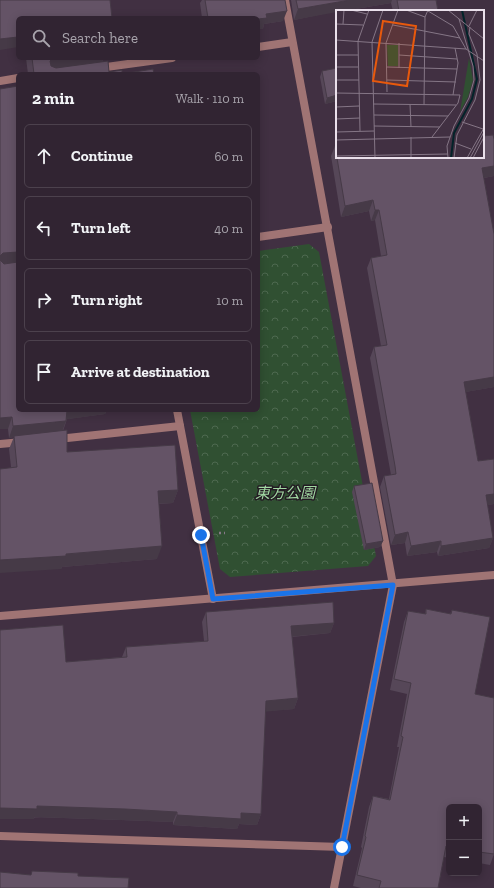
<!DOCTYPE html>
<html lang="en">
<head>
<meta charset="utf-8">
<style>
	body { margin:0; font-family:"Zilla Slab","Noto Sans JP",serif; background:#392c3a; color:#f1f3f6 }
	.controls { position:absolute; right:12px; bottom:12px; display:grid; overflow:hidden; border-radius:6px; box-shadow:0 2px 10px #0003 }
	.controls button { width:36px; height:36px; display:grid; place-items:center; padding:0; border:0; border-bottom:1px solid #4c414d; background:#312432; color:#f1f3f6; font:20px sans-serif }
	.stop { position:absolute; width:12px; height:12px; margin:-9px; border:3px solid #1a73e8; border-radius:50%; background:#fff }
	.stop.end { background:#1a73e8; border-color:#fff; box-shadow:0 1px 4px #0008 }
	.list { margin:0; padding:0; list-style:none }
	h2 { display:flex; justify-content:space-between; align-items:center; height:52px; margin:0; padding:0 16px; font-size:17px }
	h2 small { font-size:13px; font-weight:400; color:#a8a4ac }
	.list li { display:grid; grid-template-columns:26px 1fr auto; gap:12px; align-items:center; box-sizing:border-box; height:64px; margin:0 8px 8px; padding:0 8px; border:1px solid #4c414d; border-radius:6px }
	.list b { display:block; font-size:15px; white-space:nowrap }
	.list em { font-size:13px; font-style:normal; color:#a8a4ac }
	.icon { flex:none; width:22px; height:22px; fill:none; stroke:currentColor; stroke-width:2; stroke-linecap:round; stroke-linejoin:round }
	.map { position:relative; flex:none; width:494px; height:888px; overflow:hidden }
	.search { position:absolute; background:#312432; box-shadow:0 2px 10px #0003; left:16px; top:16px; width:244px; height:44px; display:flex; align-items:center; gap:10px; box-sizing:border-box; padding:0 14px; border-radius:6px; color:#a8a4ac; font-size:15px }
	.panel { position:absolute; background:#312432; box-shadow:0 2px 10px #0003; left:16px; top:72px; width:244px; height:340px; border-radius:6px }
	.map>svg:first-child { display:block }
</style>
</head>
<body>
<div class="map">
<svg width="494" height="888" viewBox="0 0 494 888">
	<defs>
		<pattern id="park-crowns" width="20" height="18" patternUnits="userSpaceOnUse"><rect width="20" height="18" fill="#305032"/><path d="M2 6a3 3 0 1 1 6 0M12 15a3 3 0 1 1 6 0" fill="none" stroke="#4e6950"/></pattern>
	</defs>
	<rect width="100%" height="100%" fill="#413042"/>
	<polygon fill="url(#park-crowns)" points="309,244 319,252 376,556 368,566 230,577 220,569 190,410 258,410 258,251"/>
	<g fill="none" stroke-linecap="round" stroke-linejoin="round">
		<polyline stroke="#867887" stroke-width="2.5" stroke-dasharray="2 3" stroke-linecap="butt" points="219,533 225,533"/>
		<g stroke="#a07474" stroke-width="8">
			<polyline points="285,0 393,585 334,888"/>
			<polyline points="258,47 292,42"/>
			<polyline points="99,68 172,58"/>
			<polyline points="0,81 18,78"/>
			<polyline points="258,237 328,227"/>
			<polyline points="177,410 213,599"/>
			<polyline points="58,439 180,426"/>
			<polyline points="0,444 22,442"/>
			<polyline points="0,836 342,847"/>
		</g>
		<polyline stroke="#a07474" stroke-width="8" points="0,616 494,575"/>
	</g>
	<g fill="#564758">
		<polygon points="202,0 285,0 283,21 264,24 263,29 258,29 258,18 202,18 200,3"/>
		<polygon points="291,0 436,0 438,11 393,11 391,3 344,11 337,11 294,20"/>
		<polygon points="26,58 104,58 102,62 109,72 122,74 154,74 28,74"/>
		<polygon points="322,71 337,101 325,104 320,77"/>
		<polygon points="0,89 18,410 107,410 105,414 67,419 63,431 67,452 178,490 173,503 159,504 157,559 62,567 61,569 11,467 9,449 14,437 9,438 8,429 0,429"/>
		<polygon points="494,139 494,176 484,178 494,387 465,392 478,461 494,459 494,504 487,505 493,538 489,548 438,556 437,552 407,556 405,543 391,545 380,487 384,476 391,475 370,358 374,347 381,346 367,268 371,258 381,256 375,220 371,221 369,211 341,217 331,156 335,146"/>
		<polygon points="354,486 383,541 380,547 364,550 352,492"/>
		<polygon points="426,609 450,614 452,610 475,694 494,854 490,865 479,863 479,807 449,807 449,858 444,857 438,888 361,888 353,886 362,848 361,847 369,807 373,796 389,799 399,747 397,747 407,694 390,690 404,622 408,611 425,614"/>
		<polygon points="206,612 334,623 330,633 292,637 298,698 294,709 265,711 261,814 257,825 239,824 237,829 173,825 173,822 121,820 34,817 34,819 66,662 122,657 126,647 204,641 202,622"/>
	</g>
	<g fill="#463a47">
		<polygon points="350,0 392,0 391,3 344,11 337,11 337,12 294,20 298,9"/>
		<polygon points="287,11 283,21 264,24 263,29 258,29 258,19 266,14"/>
		<polygon points="18,37 18,47 0,50 0,39"/>
		<polygon points="53,58 104,58 102,62 46,72 50,61"/>
		<polygon points="337,95 337,101 325,104 327,98"/>
		<polygon points="494,166 494,176 478,179 482,168"/>
		<polygon points="373,200 369,211 341,217 345,206"/>
		<polygon points="375,210 379,210 375,220 371,221"/>
		<polygon points="18,252 18,263 0,265 0,256 3,253"/>
		<polygon points="494,377 494,387 460,393 464,382"/>
		<polygon points="66,410 107,410 105,414 62,420"/>
		<polygon points="12,417 8,429 0,429 0,418"/>
		<polygon points="66,421 62,432 14,436 14,437 9,438 13,426"/>
		<polygon points="178,490 173,503 153,504 158,491"/>
		<polygon points="494,494 494,504 482,506 486,495"/>
		<polygon points="408,532 405,543 391,545 395,535"/>
		<polygon points="493,538 489,548 438,556 441,546"/>
		<polygon points="383,541 380,547 364,550 366,544"/>
		<polygon points="441,541 437,552 407,556 411,546"/>
		<polygon points="162,546 157,559 62,567 61,569 0,573 0,560"/>
		<polygon points="334,623 330,633 287,637 291,626"/>
		<polygon points="298,698 294,709 262,712 266,701"/>
		<polygon points="37,806 125,809 177,812 173,822 121,820 34,817 34,819 0,819 0,808"/>
		<polygon points="241,813 261,814 257,825 239,824 237,829 173,825 177,815"/>
	</g>
	<g fill="#645366" stroke="#463a47">
		<polygon points="0,0 110,0 112,18 18,18 18,37 0,39"/>
		<polygon points="205,0 285,0 287,11 266,14 267,18 258,19 258,18 208,18"/>
		<polygon points="296,0 350,0 298,9"/>
		<polygon points="397,0 436,0 438,11 399,11"/>
		<polygon points="32,58 53,58 50,61 51,66 56,68 108,61 109,72 122,70 122,74 153,69 154,74 34,74"/>
		<polygon points="337,68 337,95 327,98 322,71"/>
		<polygon points="18,86 18,252 3,253 0,256 0,89"/>
		<polygon points="493,135 494,139 494,166 482,168 494,234 494,377 464,382 478,461 494,459 494,494 486,495 493,538 441,546 441,541 411,546 408,532 395,535 384,476 396,474 395,466 374,347 387,345 371,258 387,255 379,210 375,210 373,200 345,206 335,146 337,145 337,157 483,157 483,136"/>
		<polygon points="0,260 4,264 18,262 18,410 67,410 66,421 13,426 12,417 0,418"/>
		<polygon points="67,430 67,452 175,445 178,490 158,491 162,546 66,554 66,556 0,560 0,469 17,467 14,436"/>
		<polygon points="372,483 383,541 366,544 354,486"/>
		<polygon points="333,602 334,623 291,626 298,698 266,701 261,814 241,813 241,819 177,815 177,812 125,809 37,806 37,809 0,808 0,630 63,625 66,662 127,657 126,647 208,641 206,612"/>
		<polygon points="426,609 451,614 452,610 490,617 475,694 494,698 494,854 479,852 479,807 449,807 449,846 446,846 438,888 379,888 381,881 357,875 366,837 365,836 373,796 390,800 403,737 401,736 411,683 394,679 408,611 426,614"/>
		<polygon points="32,871 78,873 78,876 129,878 128,888 0,888 0,872 31,875"/>
	</g>
	<g fill="none" stroke-linecap="round" stroke-linejoin="round">
		<polyline stroke="#1a73e8" stroke-width="5" points="201,535 213,599 393,585 342,847"/>
	</g>
	<g text-anchor="middle" stroke-width="3" stroke-linejoin="round" paint-order="stroke">
		<g font-size="15" font-style="italic" fill="#a1d8a2" stroke="#231b23">
			<text x="285" y="498">東方公園</text>
		</g>
	</g>
	<g transform="translate(336 10)">
		<rect width="148" height="148" fill="#413042"/>
		<path d="M 51,35 L 62,35 L 62,56 L 52,56 ZM 133,48 L 137,70 L 132,87 L 124,102 Z" fill="#305032"/>
		<path fill="none" stroke="#032329" stroke-width="2" d="M 115,148 L 118,123 L 136,89 L 141,69 L 126,0"/>
		<path fill="none" stroke="#857686" stroke-width="1" d="M 15,0 L 31,4M 70,0 L 89,7M 112,0 L 148,29M 92,1 L 117,16 L 130,39 L 148,51M 0,14 L 27,15M 7,14 L 8,0M 57,15 L 124,28M 133,16 L 141,0M 0,30 L 130,39M 63,33 L 63,58M 0,45 L 22,45M 63,45 L 121,49M 0,57 L 22,57M 51,57 L 121,59M 0,70 L 23,70M 51,70 L 120,72M 51,82 L 50,33 L 62,0M 0,83 L 124,85 L 122,93 L 96,127M 117,85 L 122,53 L 119,38M 37,94 L 120,95M 74,94 L 75,117M 88,95 L 89,7 L 92,0M 0,97 L 23,96M 38,105 L 112,106M 0,109 L 24,108M 126,112 L 147,119M 38,116 L 104,117M 24,121 L 22,31 L 33,0M 0,122 L 38,121M 75,127 L 75,148M 0,130 L 114,127M 119,133 L 135,139M 0,146 L 112,144M 39,148 L 36,32 L 47,0M 112,148 L 111,136 L 118,116 L 133,88 L 138,70 L 137,56 L 123,9M 118,148 L 121,125 L 139,90 L 144,70 L 141,44 L 133,24 L 134,17M 131,148 L 148,118M 134,148 L 148,122M 137,148 L 148,127"/>
		<path fill="#e8590c" fill-opacity="0.15" stroke="#e8590c" stroke-width="2" d="M 47,11 L 80,16 L 71,76 L 37,71 Z"/>
		<rect width="148" height="148" fill="none" stroke="#eae0eb" stroke-width="2"/>
	</g>
</svg>
<div class="controls">
<button>+</button>
<button>−</button>
</div>
<div class="stop" style="left:342px;top:847px"></div>
<div class="stop end" style="left:201px;top:535px"></div>
<div class="search"><svg class="icon" aria-label="search" viewBox="0 0 24 24"><circle cx="10" cy="10" r="6"/><path d="M15 15l6 6"/></svg>Search here</div>
<section class="panel">
<h2>2 min<small>Walk · 110 m</small></h2>
<ul class="list">
<li><svg class="icon" aria-label="ahead" viewBox="0 0 24 24"><path d="M12 20V5M6 11l6-6 6 6"/></svg><div><b>Continue</b></div><em>60 m</em></li>
<li><svg class="icon" aria-label="left" viewBox="0 0 24 24"><path d="M17 20v-9H6M10 6l-5 5 5 5"/></svg><div><b>Turn left</b></div><em>40 m</em></li>
<li><svg class="icon" aria-label="right" viewBox="0 0 24 24"><path d="M7 20v-9h11M14 6l5 5-5 5"/></svg><div><b>Turn right</b></div><em>10 m</em></li>
<li><svg class="icon" aria-label="arrive" viewBox="0 0 24 24"><path d="M6 21V4h12l-3 4 3 4H6"/></svg><div><b>Arrive at destination</b></div></li>
</ul>
</section>
</div>
</body>
</html>
